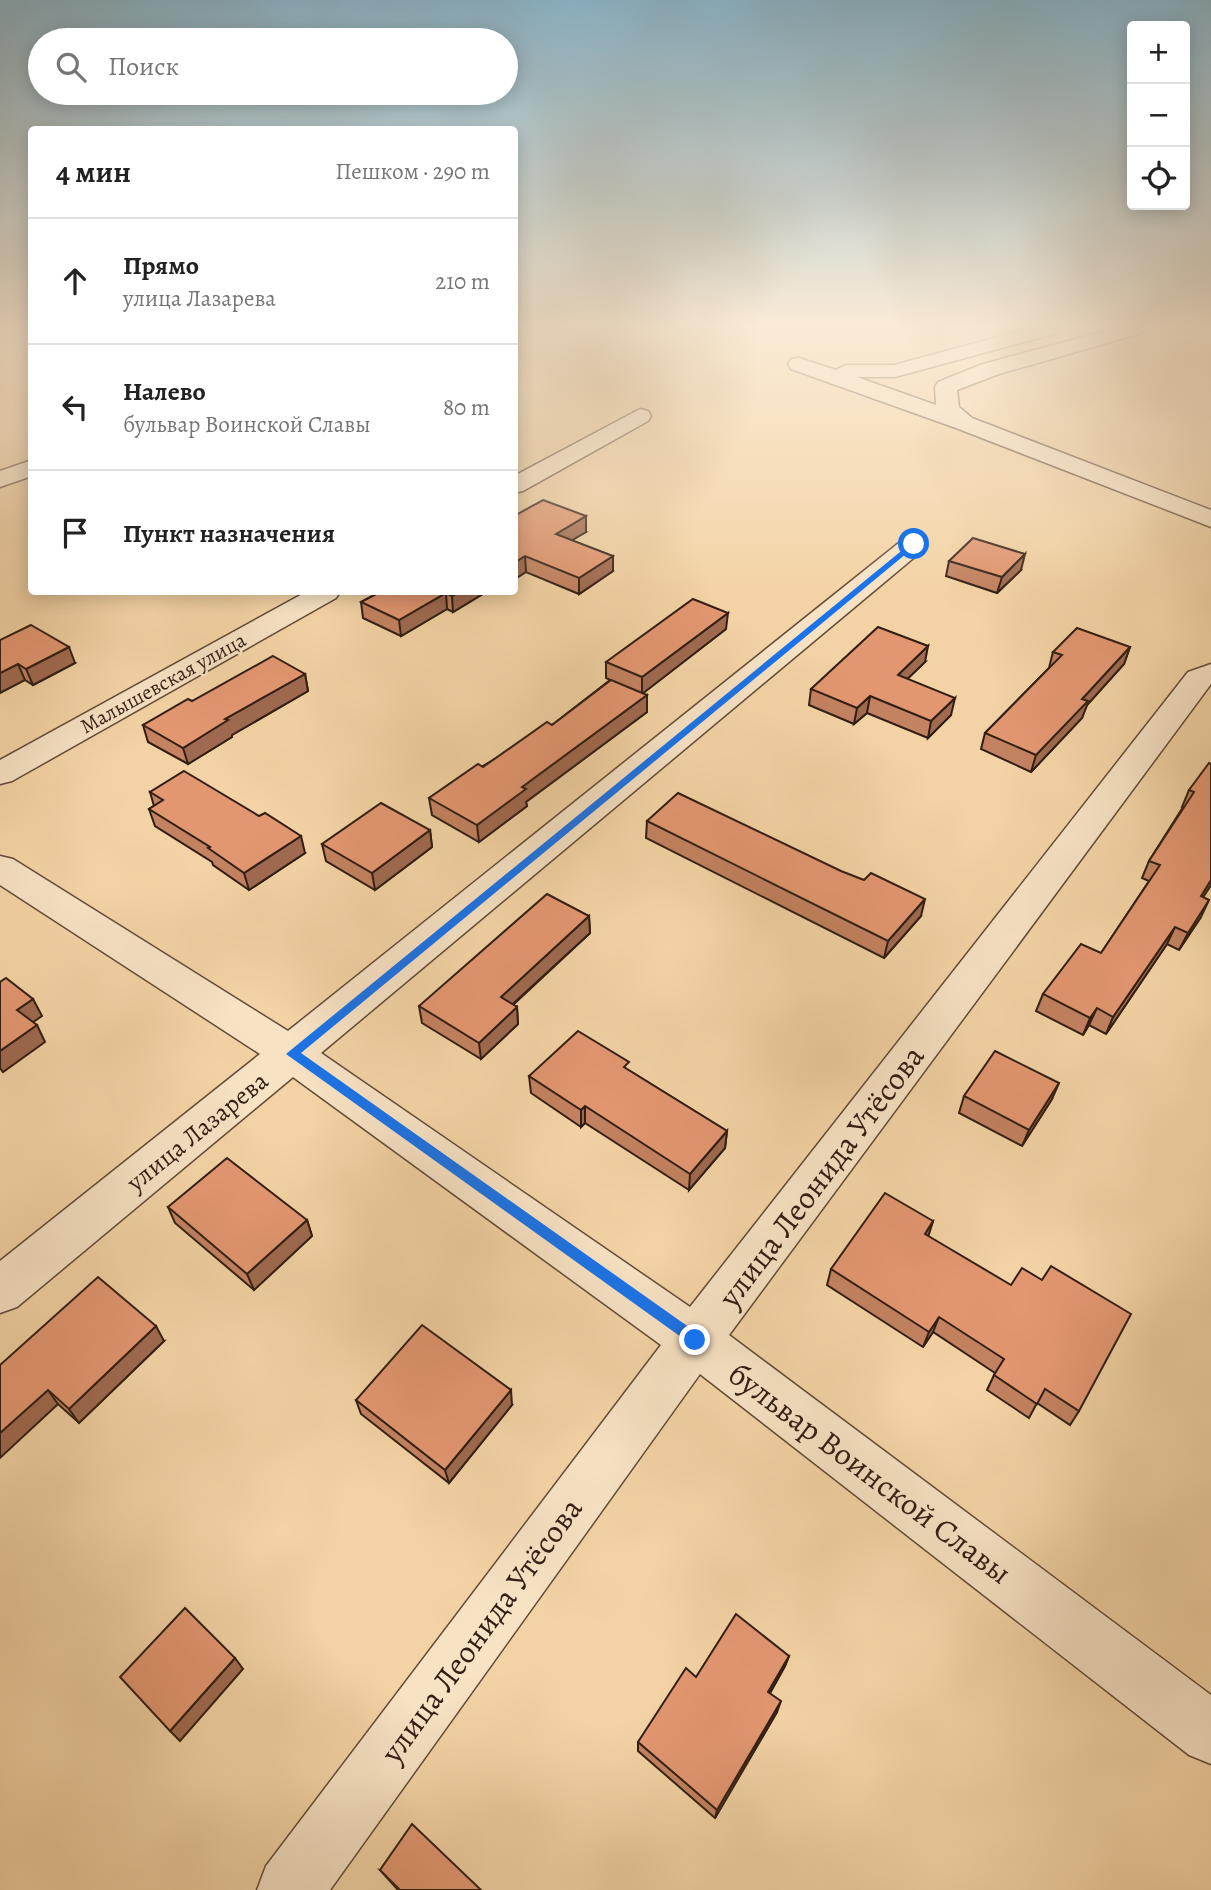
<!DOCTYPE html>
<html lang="ru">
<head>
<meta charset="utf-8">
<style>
	body { margin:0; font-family:Alegreya,serif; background:#f6f6f6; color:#222 }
	.controls { position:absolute; right:21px; top:21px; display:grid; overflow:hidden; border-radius:7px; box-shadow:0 4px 18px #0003 }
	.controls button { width:63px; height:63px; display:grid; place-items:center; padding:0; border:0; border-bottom:2px solid #e0e0e0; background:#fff; color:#222; font:35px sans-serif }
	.stop { position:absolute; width:21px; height:21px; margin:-16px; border:5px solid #1a73e8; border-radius:50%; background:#fff }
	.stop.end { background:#1a73e8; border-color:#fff; box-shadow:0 2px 7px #0008 }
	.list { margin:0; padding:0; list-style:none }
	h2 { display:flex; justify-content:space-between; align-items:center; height:91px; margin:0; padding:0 28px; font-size:30px }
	h2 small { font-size:23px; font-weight:400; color:#767676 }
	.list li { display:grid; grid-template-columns:46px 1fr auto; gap:21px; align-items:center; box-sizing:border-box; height:126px; padding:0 28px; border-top:2px solid #e0e0e0 }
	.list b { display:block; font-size:26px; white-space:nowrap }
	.list p { margin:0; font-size:23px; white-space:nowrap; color:#767676 }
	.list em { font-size:23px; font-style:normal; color:#767676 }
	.icon { flex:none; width:38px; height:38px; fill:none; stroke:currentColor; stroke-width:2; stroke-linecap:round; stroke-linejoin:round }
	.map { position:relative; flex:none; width:1211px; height:1890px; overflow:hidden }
	.search { position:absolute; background:#fff; box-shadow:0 4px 18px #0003; left:28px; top:28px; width:490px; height:77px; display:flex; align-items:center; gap:18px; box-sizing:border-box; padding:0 24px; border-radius:38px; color:#767676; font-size:26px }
	.panel { position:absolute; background:#fff; box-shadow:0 4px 18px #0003; left:28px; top:126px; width:490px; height:469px; border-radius:7px }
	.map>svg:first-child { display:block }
</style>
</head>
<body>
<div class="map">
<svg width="1211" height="1890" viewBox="0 0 1211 1890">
	<rect width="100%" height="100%" fill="#f3d3a5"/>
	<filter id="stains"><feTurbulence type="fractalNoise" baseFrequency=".00286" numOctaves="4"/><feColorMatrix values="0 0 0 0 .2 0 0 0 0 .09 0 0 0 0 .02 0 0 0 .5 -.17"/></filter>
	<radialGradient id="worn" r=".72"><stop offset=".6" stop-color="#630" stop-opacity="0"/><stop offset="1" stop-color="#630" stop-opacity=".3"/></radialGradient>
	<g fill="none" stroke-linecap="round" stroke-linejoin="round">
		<defs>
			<g id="minor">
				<polygon points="1027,329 1060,329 1057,333 895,377 857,377 936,405 935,387 938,382 983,364 1113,329 1145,329 1142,333 999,374 957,390 959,407 972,418 1211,510 1211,527 956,428 791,369 788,364 791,359 799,358 836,370 846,365 894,365"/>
				<polygon points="640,409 648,411 651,416 648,421 523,491 514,493 514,476"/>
				<polygon points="32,460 32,476 0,487 0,471"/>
				<polygon points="914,536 923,538 927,544 923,550 321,1053 690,1307 1188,672 1211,664 1211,684 729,1335 1211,1695 1211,1764 1189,1755 700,1374 330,1890 257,1890 266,1866 661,1345 293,1077 17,1307 0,1313 0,1261 260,1054 0,885 0,856 13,859 288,1031 905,538"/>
				<polygon points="306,592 340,592 336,598 12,781 0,784 0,760"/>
			</g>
		</defs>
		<use href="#minor" stroke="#624b38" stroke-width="3"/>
		<use href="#minor" fill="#f7e2c4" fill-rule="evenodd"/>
	</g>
	<g fill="#c38261" stroke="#311e13" stroke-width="2">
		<polygon points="514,516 586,532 572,540 613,571 579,594 526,572 514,579"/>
		<polygon points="949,561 1021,570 997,593 946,576"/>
		<polygon points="380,592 486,592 453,612 447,609 401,636 363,618 361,602"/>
		<polygon points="726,629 643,693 647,712 526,802 527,806 479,842 432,815 429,798 552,725 610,680 606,678 606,662"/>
		<polygon points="0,640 75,663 33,685 25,680"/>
		<polygon points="1130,647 1124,664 1087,705 1082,718 1031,772 981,749 985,733 1049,668 1053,652"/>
		<polygon points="925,662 907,679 951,715 928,738 867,713 854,724 809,705 811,689"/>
		<polygon points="305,674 308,691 232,735 232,737 188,764 148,742 143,725 192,701"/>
		<polygon points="1211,764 1211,885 1203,897 1201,917 1179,950 1167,944 1106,1034 1089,1025 1083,1035 1036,1011 1043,994 1101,953 1149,881 1142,878 1149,861 1183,807 1182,807 1189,790"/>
		<polygon points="150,792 305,853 249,890 213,865 212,862 155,826 149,809 154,806"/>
		<polygon points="647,821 921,916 884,958 646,838"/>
		<polygon points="430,830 432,847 375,890 326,861 322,844"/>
		<polygon points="589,916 590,933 513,1005 517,1007 518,1024 481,1059 422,1023 419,1006"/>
		<polygon points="628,1070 727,1131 725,1148 689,1190 585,1123 581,1127 531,1093 529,1076"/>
		<polygon points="964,1096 1052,1099 1022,1146 959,1113"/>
		<polygon points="168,1207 307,1220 312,1236 254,1290 175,1223"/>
		<polygon points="933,1221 928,1236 1079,1411 1070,1425 1037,1403 1029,1418 987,1390 995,1373 933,1332 923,1347 827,1285 831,1269"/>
		<polygon points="164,1341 79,1423 58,1404 0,1365"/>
		<polygon points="356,1400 512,1405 449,1483 361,1414"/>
		<polygon points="789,1656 785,1666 770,1693 777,1712 715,1818 638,1751 638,1742 696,1677"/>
		<polygon points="380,1870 481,1890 398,1890"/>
	</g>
	<g fill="#9f6a4f" stroke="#311e13" stroke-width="2">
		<polygon points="586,516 586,532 557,549 556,534"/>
		<polygon points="1025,554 1021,570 997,593 1002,577"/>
		<polygon points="525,556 526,572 515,579 514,563"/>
		<polygon points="613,556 613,571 579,594 579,578"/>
		<polygon points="459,592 486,592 453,612 452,596"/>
		<polygon points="446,593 447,609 401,636 399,620"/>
		<polygon points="728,613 726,629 642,694 642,677"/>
		<polygon points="928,646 925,662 894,692 898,675"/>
		<polygon points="69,647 75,663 33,685 26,669"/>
		<polygon points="1130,647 1124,664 1087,705 1082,718 1031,772 1036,755 1082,699"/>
		<polygon points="18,664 25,680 0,693 0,673"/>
		<polygon points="305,674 308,691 232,735 232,737 188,764 183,748 225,719"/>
		<polygon points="647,695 647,712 526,802 527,806 479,842 477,825 522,787"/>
		<polygon points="870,696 867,713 854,724 857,708"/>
		<polygon points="955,698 951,715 928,738 931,721"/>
		<polygon points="430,830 432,847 375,890 372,873"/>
		<polygon points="301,836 305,853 249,890 244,873"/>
		<polygon points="1211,880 1211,885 1193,913 1201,896"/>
		<polygon points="925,899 921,916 884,958 888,941"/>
		<polygon points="1209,900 1201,917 1179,950 1188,933"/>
		<polygon points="589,916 590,933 502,1014 501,997"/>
		<polygon points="1175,927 1167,944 1106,1034 1113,1017"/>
		<polygon points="33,999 42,1016 26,1027 17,1010"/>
		<polygon points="517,1007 518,1024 481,1059 479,1043"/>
		<polygon points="1097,1008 1089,1025 1083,1035 1090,1018"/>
		<polygon points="37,1025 45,1042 3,1072 0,1068 0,1051"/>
		<polygon points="1059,1083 1052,1099 1022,1146 1029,1130"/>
		<polygon points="585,1106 585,1123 581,1127 581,1110"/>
		<polygon points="727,1131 725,1148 689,1190 690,1174"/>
		<polygon points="307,1220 312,1236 254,1290 247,1274"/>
		<polygon points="933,1221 928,1237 925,1234"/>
		<polygon points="939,1317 933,1332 923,1347 929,1332"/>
		<polygon points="156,1326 164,1341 79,1423 69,1409"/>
		<polygon points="48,1390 58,1404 0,1458 0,1433"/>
		<polygon points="511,1390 512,1405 449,1483 445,1470"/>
		<polygon points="789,1656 785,1666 765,1702 768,1692"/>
		<polygon points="235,1658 243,1669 180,1741 170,1731"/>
		<polygon points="781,1701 777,1712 715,1818 717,1810"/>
	</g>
	<g fill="#e39771" stroke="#311e13" stroke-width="2">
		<polygon points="543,500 586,516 556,534 613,556 579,578 525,556 514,563 514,516"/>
		<polygon points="973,538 1025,554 1002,577 949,561"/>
		<polygon points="380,592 459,592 452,596 446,593 399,620 361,602"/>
		<polygon points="693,599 728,613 642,677 606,662"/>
		<polygon points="31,625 69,647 26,669 18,664 0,673 0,640"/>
		<polygon points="878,627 928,646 898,675 955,698 931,721 870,696 857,708 811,689"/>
		<polygon points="1077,628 1130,647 1082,699 1088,701 1036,755 985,733 1062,655 1053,652"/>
		<polygon points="273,656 305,674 225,719 228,720 183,748 143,725 188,699 192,701"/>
		<polygon points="611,680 647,695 522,787 526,789 477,825 429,798 478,764 483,767 547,722 552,725"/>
		<polygon points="1209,763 1211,764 1211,880 1201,896 1209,900 1188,933 1175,927 1113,1017 1097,1008 1090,1018 1043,994 1081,944 1101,953 1160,865 1149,861 1194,792 1189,790"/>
		<polygon points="184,771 259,816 265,813 301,836 244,873 208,848 210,847 149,809 163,800 150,792"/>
		<polygon points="678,793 841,871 864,880 871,873 925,899 888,941 647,821"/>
		<polygon points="381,803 430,830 372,873 322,844"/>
		<polygon points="547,894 589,916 501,997 517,1007 479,1043 419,1006"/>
		<polygon points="6,978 33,999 17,1010 37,1025 0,1051 0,982"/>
		<polygon points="578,1031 629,1062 624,1067 727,1131 690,1174 585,1106 581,1110 529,1076"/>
		<polygon points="995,1051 1059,1083 1029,1130 964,1096"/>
		<polygon points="227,1158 307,1220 247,1274 168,1207"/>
		<polygon points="885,1193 933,1221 925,1234 1011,1285 1022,1268 1042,1280 1051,1266 1131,1314 1079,1411 1045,1389 1037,1404 994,1375 1004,1359 939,1317 929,1332 831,1269"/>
		<polygon points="98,1277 156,1326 69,1409 48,1390 0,1433 0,1365"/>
		<polygon points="422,1325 511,1390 445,1470 356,1400"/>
		<polygon points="185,1608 235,1658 170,1731 120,1677"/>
		<polygon points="736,1614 789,1656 768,1692 781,1701 717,1810 638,1742 686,1668 696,1677"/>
		<polygon points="412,1824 481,1890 400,1890 380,1870"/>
	</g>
	<linearGradient id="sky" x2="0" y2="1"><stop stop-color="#8ab6cc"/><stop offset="0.55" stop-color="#faebd6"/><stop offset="1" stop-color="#faebd6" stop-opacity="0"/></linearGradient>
	<rect width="1211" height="593" fill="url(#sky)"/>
	<polygon fill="#1a73e8" points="911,543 918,544 301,1053 700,1335 703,1340 700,1345 695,1347 286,1054"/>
	<g text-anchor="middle" stroke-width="5" stroke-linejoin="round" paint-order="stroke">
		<g font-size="21" fill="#311e13" stroke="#f7e2c4">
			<text transform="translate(163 683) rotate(-29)" y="7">Малышевская улица</text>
		</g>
		<g font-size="26" fill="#311e13" stroke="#f7e2c4">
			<text transform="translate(197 1131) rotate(-39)" y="9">улица Лазарева</text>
		</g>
		<g font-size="32" fill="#311e13" stroke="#f7e2c4">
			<text transform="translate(821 1176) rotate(-53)" y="11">улица Леонида Утёсова</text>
			<text transform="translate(870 1473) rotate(37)" y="11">бульвар Воинской Славы</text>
			<text transform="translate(481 1630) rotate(-54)" y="11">улица Леонида Утёсова</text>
		</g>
	</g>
	<rect width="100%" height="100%" filter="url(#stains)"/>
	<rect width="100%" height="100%" fill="url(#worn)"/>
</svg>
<div class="controls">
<button>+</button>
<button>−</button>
<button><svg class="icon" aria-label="locate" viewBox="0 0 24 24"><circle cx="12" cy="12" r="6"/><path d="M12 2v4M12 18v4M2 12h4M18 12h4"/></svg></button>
</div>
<div class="stop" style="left:914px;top:544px"></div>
<div class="stop end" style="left:695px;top:1340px"></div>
<div class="search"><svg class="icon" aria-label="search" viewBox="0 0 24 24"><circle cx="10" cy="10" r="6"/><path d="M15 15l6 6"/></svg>Поиск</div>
<section class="panel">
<h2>4 мин<small>Пешком · 290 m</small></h2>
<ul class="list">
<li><svg class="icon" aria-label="ahead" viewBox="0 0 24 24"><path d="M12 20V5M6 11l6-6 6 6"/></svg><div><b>Прямо</b><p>улица Лазарева</p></div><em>210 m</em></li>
<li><svg class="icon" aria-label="left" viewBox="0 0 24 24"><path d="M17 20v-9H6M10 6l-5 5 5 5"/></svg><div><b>Налево</b><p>бульвар Воинской Славы</p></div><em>80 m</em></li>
<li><svg class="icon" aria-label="arrive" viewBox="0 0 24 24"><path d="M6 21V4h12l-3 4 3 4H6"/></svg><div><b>Пункт назначения</b></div></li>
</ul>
</section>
</div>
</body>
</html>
